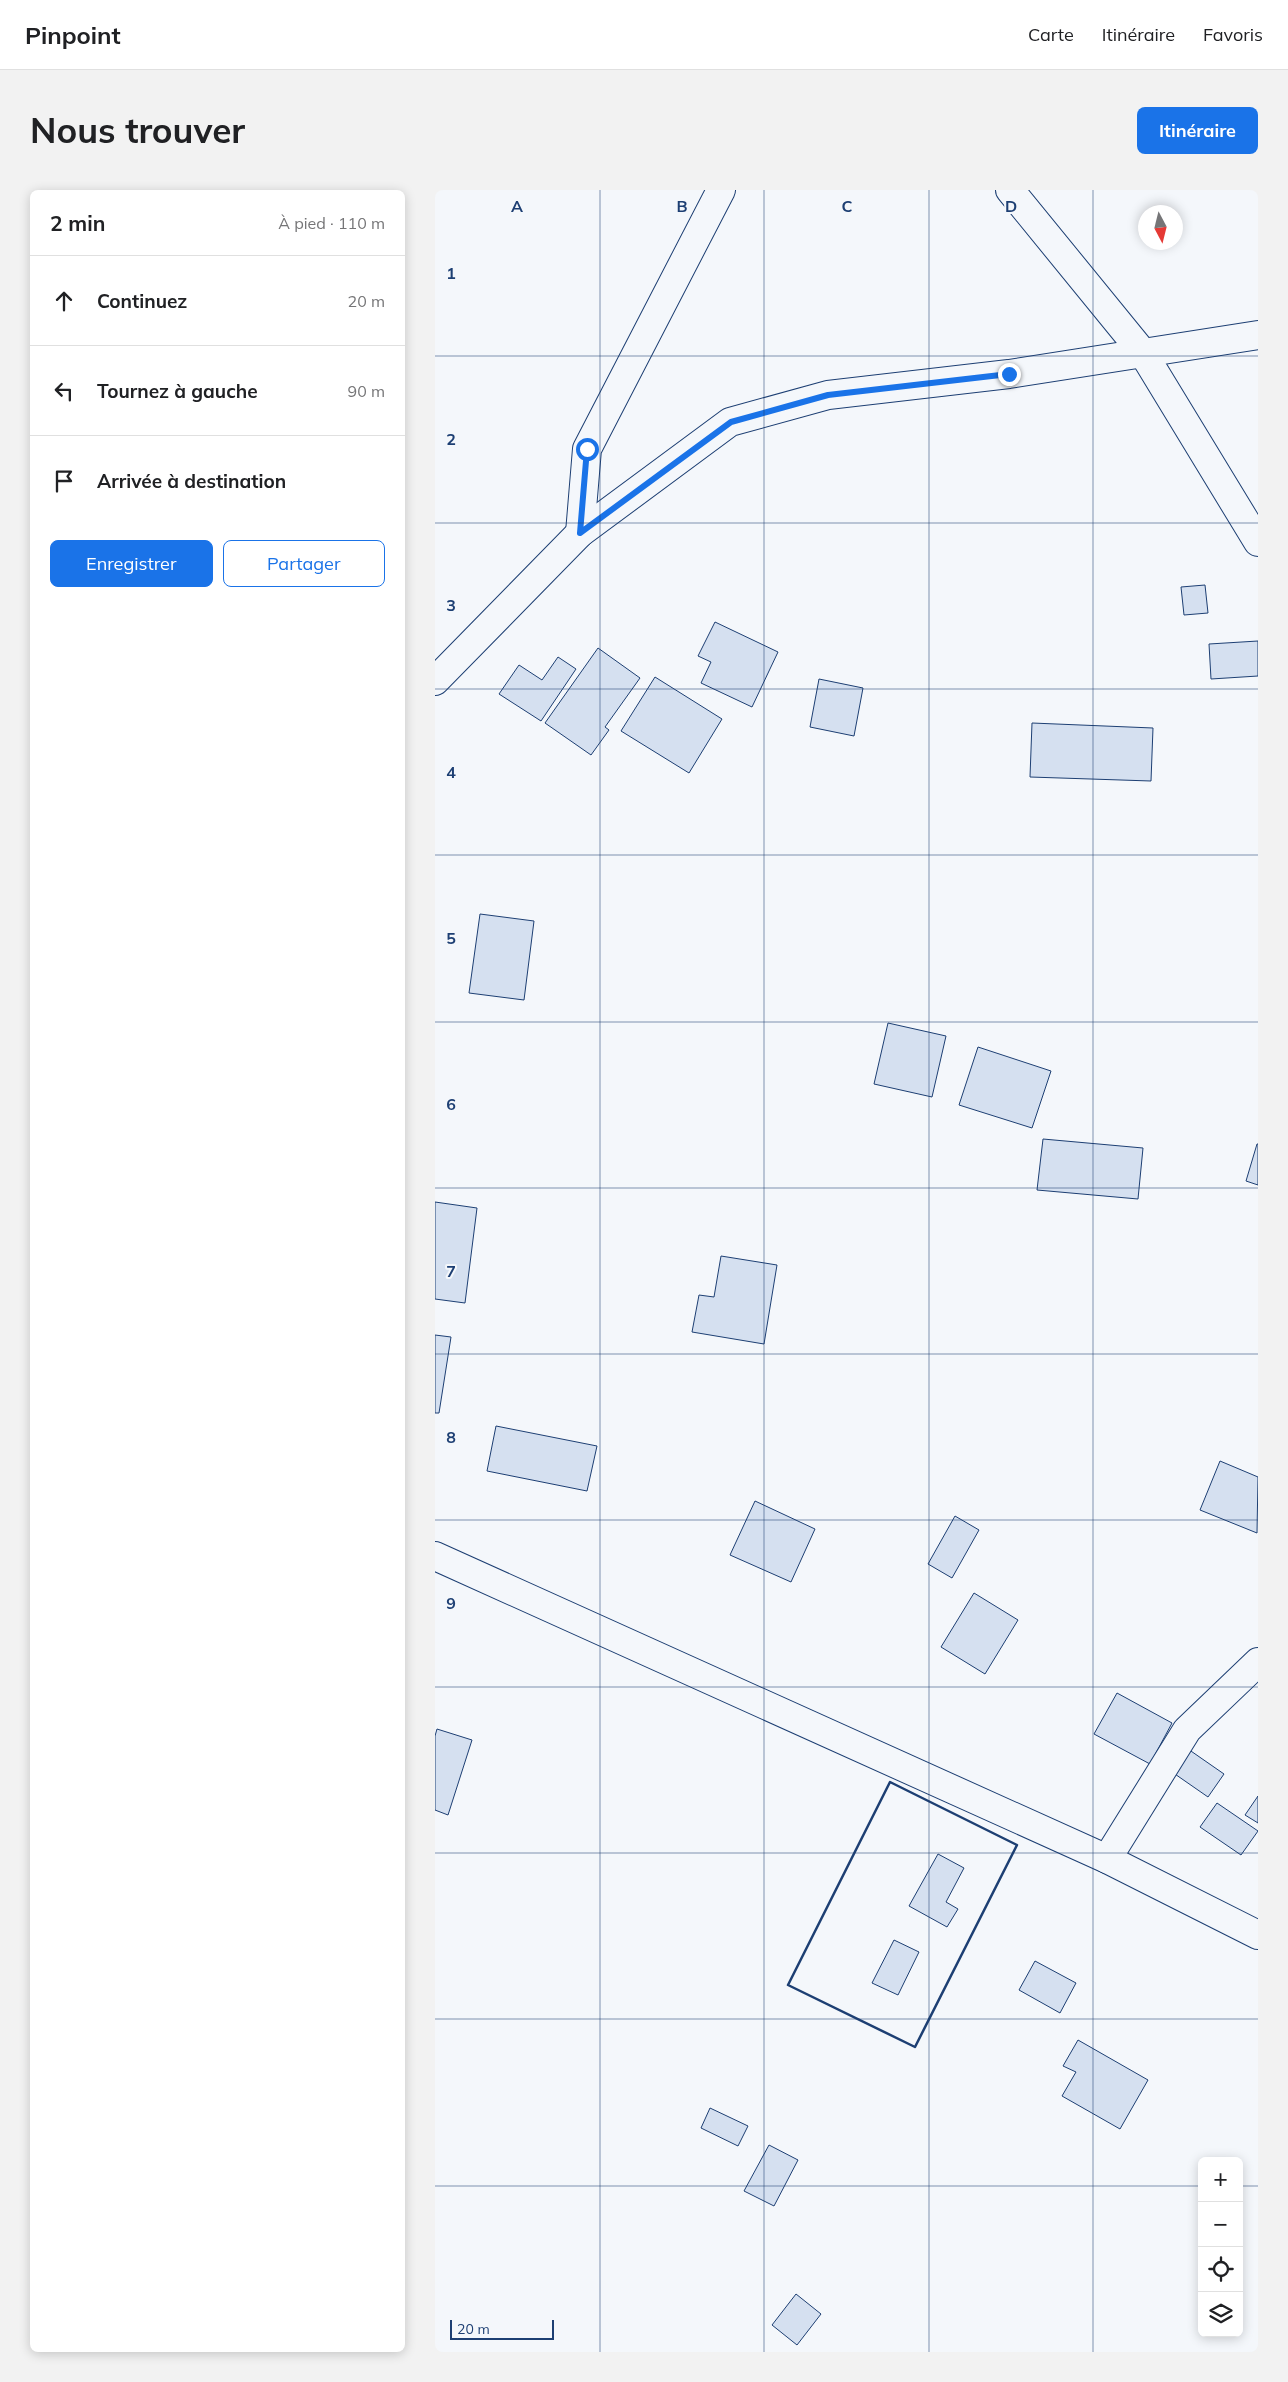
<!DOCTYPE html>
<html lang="fr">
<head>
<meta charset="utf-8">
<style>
	body { margin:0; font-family:Mulish,sans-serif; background:#f2f2f2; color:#202124 }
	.controls { position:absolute; right:15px; bottom:15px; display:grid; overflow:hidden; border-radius:8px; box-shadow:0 2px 12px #0003 }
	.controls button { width:45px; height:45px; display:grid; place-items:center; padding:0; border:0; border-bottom:1px solid #e0e0e0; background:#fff; color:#202124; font:25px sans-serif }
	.compass { position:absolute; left:703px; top:15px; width:45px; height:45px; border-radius:50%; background:#fff; box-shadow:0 2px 12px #0003; rotate:173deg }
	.scale { position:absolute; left:15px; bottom:12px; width:104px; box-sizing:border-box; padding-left:5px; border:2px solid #1d3f73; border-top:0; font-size:14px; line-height:18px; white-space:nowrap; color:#1d3f73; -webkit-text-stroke:4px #f4f7fb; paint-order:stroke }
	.stop { position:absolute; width:15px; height:15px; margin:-11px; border:4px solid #1a73e8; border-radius:50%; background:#fff }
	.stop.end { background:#1a73e8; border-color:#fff; box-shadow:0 1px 5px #0008 }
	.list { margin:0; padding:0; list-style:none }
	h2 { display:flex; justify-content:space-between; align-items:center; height:65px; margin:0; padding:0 20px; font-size:21px }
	h2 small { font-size:16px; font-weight:400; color:#757577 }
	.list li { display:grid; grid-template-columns:32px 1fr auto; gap:15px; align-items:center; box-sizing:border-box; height:90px; padding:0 20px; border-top:1px solid #e0e0e0 }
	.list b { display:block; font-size:19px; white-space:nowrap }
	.list em { font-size:16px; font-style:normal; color:#757577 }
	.actions { display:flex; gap:10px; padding:15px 20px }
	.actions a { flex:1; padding:11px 0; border:1px solid #1a73e8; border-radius:8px; text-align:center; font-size:18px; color:#1a73e8 }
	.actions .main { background:#1a73e8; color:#fff }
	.icon { flex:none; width:28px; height:28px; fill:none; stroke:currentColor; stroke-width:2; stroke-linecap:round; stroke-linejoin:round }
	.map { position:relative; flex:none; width:823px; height:2162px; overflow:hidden; border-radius:8px }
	header { display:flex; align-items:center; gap:30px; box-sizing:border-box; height:70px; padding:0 25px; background:#fff; border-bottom:1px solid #e0e0e0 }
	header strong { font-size:24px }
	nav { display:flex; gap:28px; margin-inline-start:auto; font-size:18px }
	.intro { display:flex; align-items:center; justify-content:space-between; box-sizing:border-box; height:120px; padding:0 30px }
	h1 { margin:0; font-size:35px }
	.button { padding:12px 22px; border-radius:8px; background:#1a73e8; color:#fff; font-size:18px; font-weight:700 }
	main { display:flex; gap:30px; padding:0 30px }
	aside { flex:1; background:#fff; border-radius:8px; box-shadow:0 2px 12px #0003 }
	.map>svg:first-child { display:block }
</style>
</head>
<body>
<header>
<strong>Pinpoint</strong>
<nav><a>Carte</a><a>Itinéraire</a><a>Favoris</a></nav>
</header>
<div class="intro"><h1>Nous trouver</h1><a class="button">Itinéraire</a></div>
<main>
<aside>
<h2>2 min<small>À pied · 110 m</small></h2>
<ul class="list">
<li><svg class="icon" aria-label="ahead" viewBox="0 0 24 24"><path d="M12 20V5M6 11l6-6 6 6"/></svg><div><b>Continuez</b></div><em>20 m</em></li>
<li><svg class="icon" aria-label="left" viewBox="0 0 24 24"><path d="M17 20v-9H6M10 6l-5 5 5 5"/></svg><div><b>Tournez à gauche</b></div><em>90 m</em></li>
<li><svg class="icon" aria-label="arrive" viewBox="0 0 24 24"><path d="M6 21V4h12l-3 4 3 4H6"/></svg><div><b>Arrivée à destination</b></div></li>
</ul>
<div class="actions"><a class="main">Enregistrer</a><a>Partager</a></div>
</aside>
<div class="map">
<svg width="823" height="2162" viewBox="0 0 823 2162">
	<rect width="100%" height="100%" fill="#f4f7fb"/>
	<g fill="#d5e0f0" stroke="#1d3f73">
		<polygon points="770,395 773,423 749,425 746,397"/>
		<polygon points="280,432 343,462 317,517 266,493 276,472 263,466"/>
		<polygon points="823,451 823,486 776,489 774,454"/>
		<polygon points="163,458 205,488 170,537 174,540 156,565 110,533"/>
		<polygon points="123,467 141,479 106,531 64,504 84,475 107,490"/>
		<polygon points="220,487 287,529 254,583 186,541"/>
		<polygon points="384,489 428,498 419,546 375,537"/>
		<polygon points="597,533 718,538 716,591 595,587"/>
		<polygon points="45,724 99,731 89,810 34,803"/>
		<polygon points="453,833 511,846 497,907 439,894"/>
		<polygon points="543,857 616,881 597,938 524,915"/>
		<polygon points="608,949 708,958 703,1009 602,1000"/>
		<polygon points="822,954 823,954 823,995 811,991"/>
		<polygon points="0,1012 42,1018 30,1113 0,1109"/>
		<polygon points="286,1066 342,1075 329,1154 257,1142 264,1105 279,1107"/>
		<polygon points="0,1145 16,1147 4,1223 0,1223"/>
		<polygon points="61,1236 162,1256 152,1301 52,1281"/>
		<polygon points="785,1271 823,1287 822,1343 765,1320"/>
		<polygon points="320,1311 380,1339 356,1392 295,1365"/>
		<polygon points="520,1326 544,1340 517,1388 493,1374"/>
		<polygon points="539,1403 583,1430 550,1484 506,1457"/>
		<polygon points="682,1503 737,1533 715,1574 659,1544"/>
		<polygon points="2,1539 37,1550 13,1625 0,1620 0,1546"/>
		<polygon points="753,1559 789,1584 773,1607 737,1582"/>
		<polygon points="823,1606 823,1633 810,1625"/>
		<polygon points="782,1613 823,1641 806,1665 765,1637"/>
		<polygon points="503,1664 529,1678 511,1712 523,1719 512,1737 474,1716"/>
		<polygon points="459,1750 484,1762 463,1805 437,1793"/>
		<polygon points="600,1771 641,1793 625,1823 584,1800"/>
		<polygon points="643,1850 713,1890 685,1939 627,1906 641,1882 628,1876"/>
		<polygon points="275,1918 313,1936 303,1956 266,1938"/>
		<polygon points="334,1955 363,1970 339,2016 309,2001"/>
		<polygon points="361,2104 386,2124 362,2155 337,2135"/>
	</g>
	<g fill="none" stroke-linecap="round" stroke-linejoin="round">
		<defs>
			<g id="minor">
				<polyline points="575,0 708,163 823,352"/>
				<polyline points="145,343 152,259 286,0"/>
				<polyline points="0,491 145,343 295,232 393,205 574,184 823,145"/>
				<polyline points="0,1366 672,1669 823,1745"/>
				<polyline points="672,1669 752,1540 823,1472"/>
			</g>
		</defs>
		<use href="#minor" stroke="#1d3f73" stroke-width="30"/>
		<use href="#minor" stroke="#f4f7fb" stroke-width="28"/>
		<polygon stroke="#1d3f73" stroke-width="2.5" points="455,1592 582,1655 480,1857 353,1795"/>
	</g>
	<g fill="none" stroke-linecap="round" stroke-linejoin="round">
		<polyline stroke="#1a73e8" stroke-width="6" points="152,259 145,343 296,232 393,205 574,184"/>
	</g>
	<path fill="none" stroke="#1d3f73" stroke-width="1" stroke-opacity="0.55" d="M 165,0 L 165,2162M 329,0 L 329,2162M 494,0 L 494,2162M 658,0 L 658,2162M 0,166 L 823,166M 0,333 L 823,333M 0,499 L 823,499M 0,665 L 823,665M 0,832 L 823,832M 0,998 L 823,998M 0,1164 L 823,1164M 0,1330 L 823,1330M 0,1497 L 823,1497M 0,1663 L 823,1663M 0,1829 L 823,1829M 0,1996 L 767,1996M 804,1996 L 823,1996"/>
	<g font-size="16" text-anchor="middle" font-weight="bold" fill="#1d3f73" stroke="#f4f7fb" stroke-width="4" stroke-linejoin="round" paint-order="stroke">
		<text x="82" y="22">A</text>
		<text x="247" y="22">B</text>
		<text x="412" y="22">C</text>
		<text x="576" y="22">D</text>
		<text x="16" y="89">1</text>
		<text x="16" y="255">2</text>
		<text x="16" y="421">3</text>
		<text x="16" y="588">4</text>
		<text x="16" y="754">5</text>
		<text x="16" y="920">6</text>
		<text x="16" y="1087">7</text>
		<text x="16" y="1253">8</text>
		<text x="16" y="1419">9</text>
	</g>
</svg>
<div class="controls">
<button>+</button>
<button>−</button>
<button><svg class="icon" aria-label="locate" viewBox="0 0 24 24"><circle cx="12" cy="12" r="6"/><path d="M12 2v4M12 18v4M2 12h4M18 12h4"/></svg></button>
<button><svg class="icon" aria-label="layers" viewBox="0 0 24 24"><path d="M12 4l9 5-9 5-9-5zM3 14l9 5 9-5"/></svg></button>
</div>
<svg class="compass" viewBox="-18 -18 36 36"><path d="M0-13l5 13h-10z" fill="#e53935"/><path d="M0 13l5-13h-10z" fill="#757577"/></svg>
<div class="scale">20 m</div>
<div class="stop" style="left:152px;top:259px"></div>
<div class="stop end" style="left:574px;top:184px"></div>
</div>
</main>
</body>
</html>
